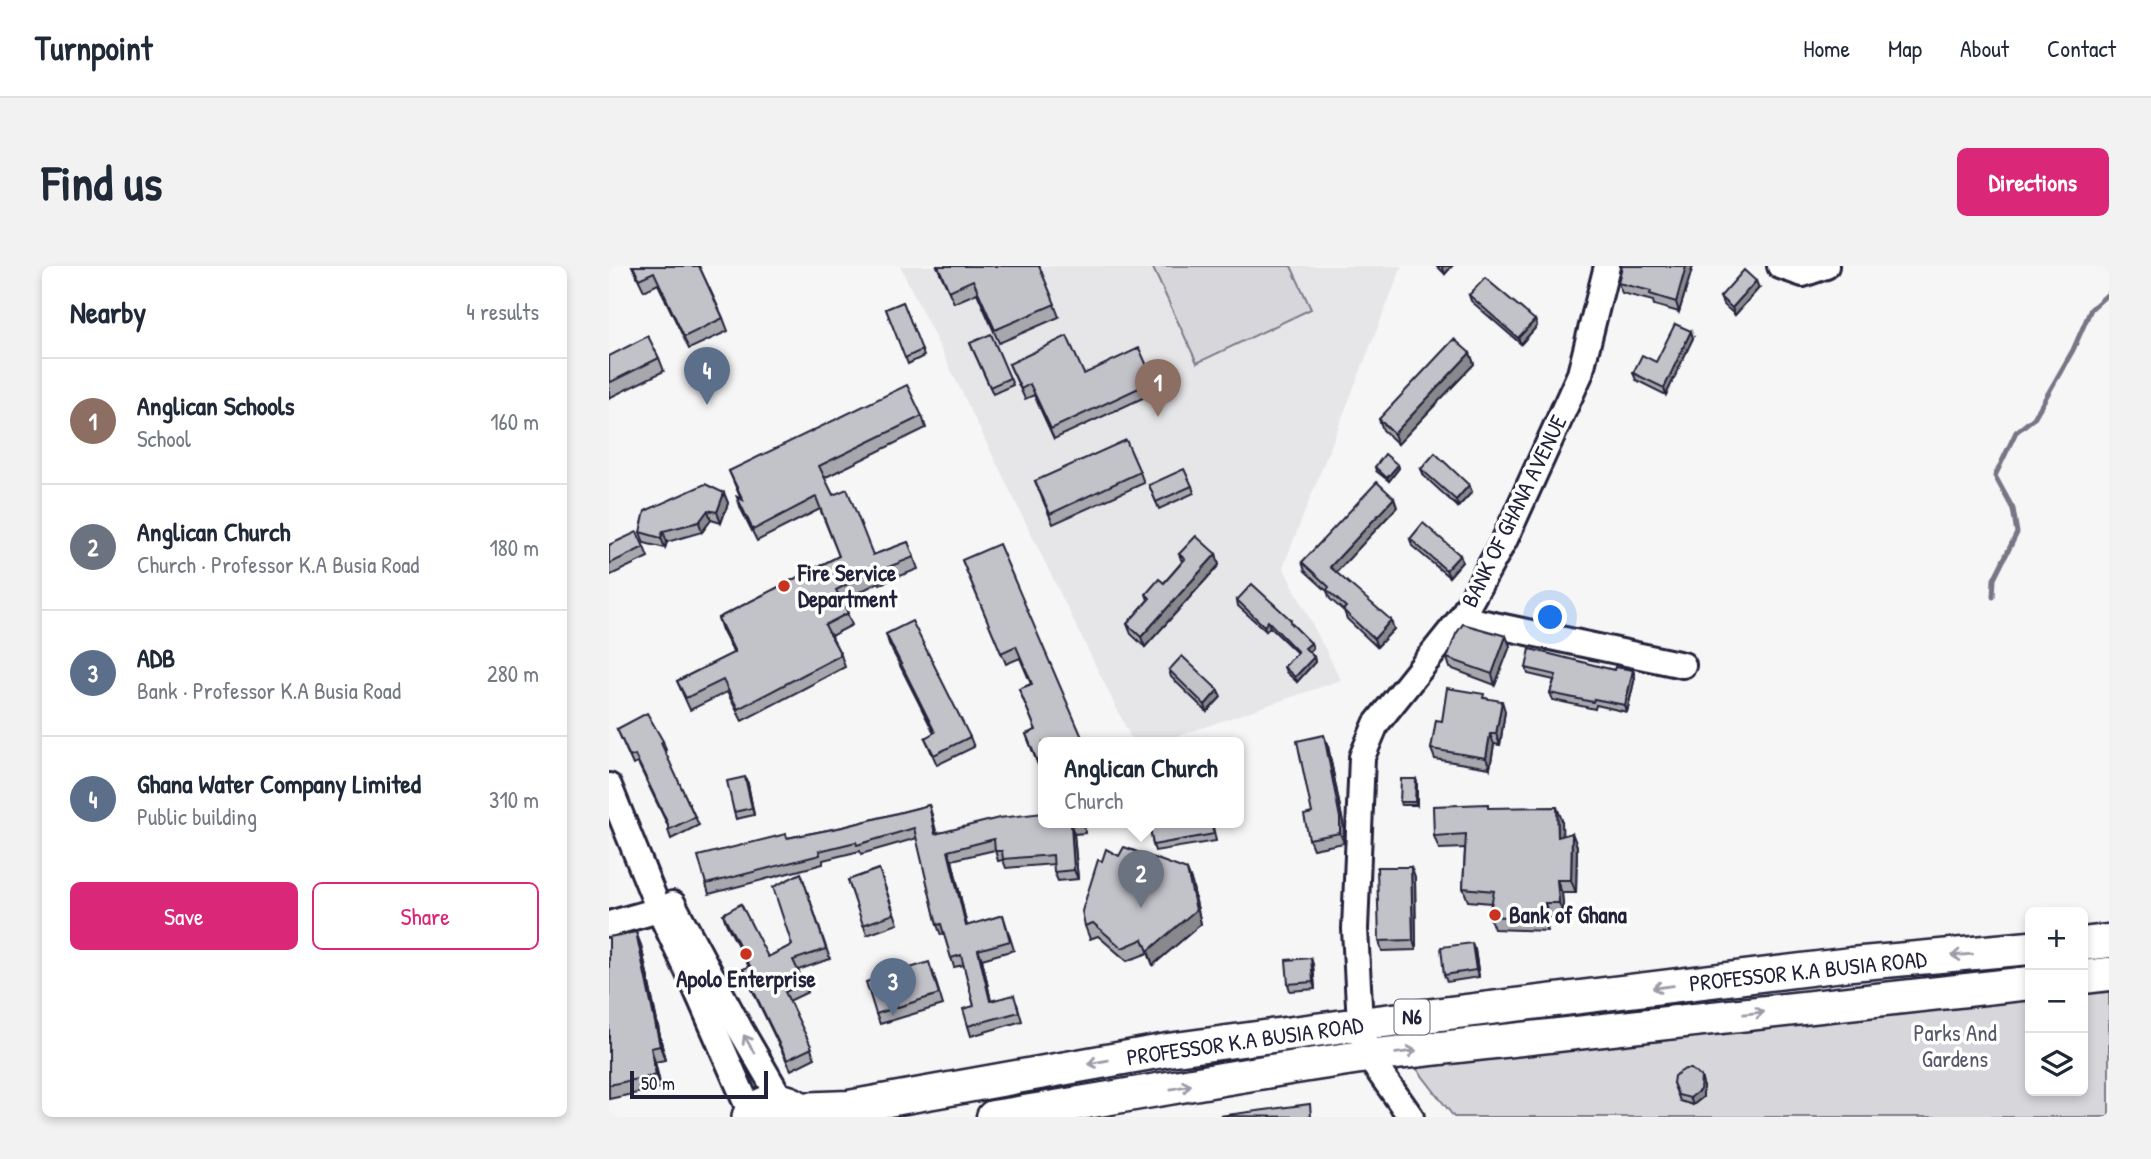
<!DOCTYPE html>
<html lang="en">
<head>
<meta charset="utf-8">
<style>
	body { margin:0; font-family:"Patrick Hand",sans-serif; background:#f2f2f3; color:#1f2937 }
	.controls { position:absolute; right:21px; bottom:21px; display:grid; overflow:hidden; border-radius:10px; box-shadow:0 4px 10px #0003 }
	.controls button { width:63px; height:63px; display:grid; place-items:center; padding:0; border:0; border-bottom:2px solid #e0e1e3; background:#fff; color:#1f2937; font:35px sans-serif }
	.scale { position:absolute; left:21px; bottom:18px; width:138px; box-sizing:border-box; padding-left:7px; border:4px solid #22223b; border-top:0; font-size:19px; line-height:24px; white-space:nowrap; color:#22223b; -webkit-text-stroke:5px #fff; paint-order:stroke }
	.you { position:absolute; left:942px; top:352px; width:24px; height:24px; margin:-18px; border:5px solid #fff; border-radius:50%; background:#1a73e8; box-shadow:0 0 0 10px #1a73e833 }
	.badge { display:grid; place-items:center; width:46px; height:46px; border-radius:50%; background:#db2777; color:#fff; font-size:23px; font-weight:700 }
	.pin { position:absolute; translate:-50% -58px; filter:drop-shadow(0 2px 4px #0008) }
	.pin::after { content:''; position:absolute; top:37px; width:24px; height:21px; background:inherit; clip-path:polygon(0 0,100% 0,50% 100%) }
	.popup { position:absolute; left:429px; top:471px; width:206px; height:91px; box-sizing:border-box; display:grid; place-content:center; border-radius:10px; background:#fff; filter:drop-shadow(0 2px 5px #0005); font-size:23px; white-space:nowrap; color:#747a83 }
	.popup b { font-size:26px; color:#1f2937 }
	.popup::after { content:''; position:absolute; left:50%; top:100%; margin-left:-14px; border:14px solid transparent; border-top-color:#fff }
	.list { margin:0; padding:0; list-style:none }
	h2 { display:flex; justify-content:space-between; align-items:center; height:91px; margin:0; padding:0 28px; font-size:30px }
	h2 small { font-size:23px; font-weight:400; color:#747a83 }
	.list li { display:grid; grid-template-columns:46px 1fr auto; gap:21px; align-items:center; box-sizing:border-box; height:126px; padding:0 28px; border-top:2px solid #e0e1e3 }
	.list b { display:block; font-size:26px; white-space:nowrap }
	.list p { margin:0; font-size:23px; white-space:nowrap; color:#747a83 }
	.list em { font-size:23px; font-style:normal; color:#747a83 }
	.actions { display:flex; gap:14px; padding:21px 28px }
	.actions a { flex:1; padding:16px 0; border:2px solid #db2777; border-radius:10px; text-align:center; font-size:24px; color:#db2777 }
	.actions .main { background:#db2777; color:#fff }
	.icon { flex:none; width:38px; height:38px; fill:none; stroke:currentColor; stroke-width:2; stroke-linecap:round; stroke-linejoin:round }
	.map { position:relative; flex:none; width:1500px; height:851px; overflow:hidden; border-radius:10px }
	header { display:flex; align-items:center; gap:42px; box-sizing:border-box; height:98px; padding:0 35px; background:#fff; border-bottom:2px solid #e0e1e3 }
	header strong { font-size:33px }
	nav { display:flex; gap:38px; margin-inline-start:auto; font-size:24px }
	.intro { display:flex; align-items:center; justify-content:space-between; box-sizing:border-box; height:168px; padding:0 42px }
	h1 { margin:0; font-size:49px }
	.button { padding:18px 32px; border-radius:10px; background:#db2777; color:#fff; font-size:24px; font-weight:700 }
	main { display:flex; gap:42px; padding:0 42px }
	aside { flex:1; background:#fff; border-radius:10px; box-shadow:0 4px 10px #0003 }
	.map>svg:first-child { display:block }
</style>
</head>
<body>
<header>
<strong>Turnpoint</strong>
<nav><a>Home</a><a>Map</a><a>About</a><a>Contact</a></nav>
</header>
<div class="intro"><h1>Find us</h1><a class="button">Directions</a></div>
<main>
<aside>
<h2>Nearby<small>4 results</small></h2>
<ul class="list">
<li><span class="badge" style="background:#8d6e63">1</span><div><b>Anglican Schools</b><p>School</p></div><em>160 m</em></li>
<li><span class="badge" style="background:#6b7280">2</span><div><b>Anglican Church</b><p>Church · Professor K.A Busia Road</p></div><em>180 m</em></li>
<li><span class="badge" style="background:#5c6f8a">3</span><div><b>ADB</b><p>Bank · Professor K.A Busia Road</p></div><em>280 m</em></li>
<li><span class="badge" style="background:#5c6f8a">4</span><div><b>Ghana Water Company Limited</b><p>Public building</p></div><em>310 m</em></li>
</ul>
<div class="actions"><a class="main">Save</a><a>Share</a></div>
</aside>
<div class="map">
<svg width="1500" height="851" viewBox="0 0 1500 851">
	<rect width="100%" height="100%" fill="#f6f6f7"/>
	<filter id="ink" filterUnits="userSpaceOnUse"><feTurbulence type="fractalNoise" baseFrequency=".0143" numOctaves="2"/><feDisplacementMap in="SourceGraphic" scale="14" xChannelSelector="R" yChannelSelector="G"/><feConvolveMatrix kernelMatrix="1 2 1 2 8 2 1 2 1" color-interpolation-filters="sRGB"/></filter>
	<g filter="url(#ink)">
		<polygon fill="#e6e6e9" points="291,0 793,0 674,301 732,414 552,476 524,476"/>
		<g fill="#d7d7db" stroke="#7c7c8b" stroke-width="2">
			<polygon points="543,0 682,0 702,43 588,97"/>
			<polygon points="1500,693 1500,851 845,851 784,772 1421,701 1421,825 1474,825 1474,696"/>
		</g>
		<g fill="none" stroke-linecap="round" stroke-linejoin="round">
			<polyline stroke="#767685" stroke-width="5" points="1384,331 1385,313 1408,267 1404,243 1386,210 1407,166 1425,152 1464,84 1482,43 1500,27"/>
			<defs>
				<g id="minor">
					<polyline points="1171,0 1194,8 1217,0"/>
					<polyline points="852,352 1074,399"/>
					<polyline points="0,520 50,644 84,716 143,850"/>
					<polyline points="64,638 131,763 174,837"/>
					<polyline points="0,658 50,644"/>
					<polyline points="802,851 759,790 751,758 746,663 753,491 767,458 852,352 896,273 971,108 998,0"/>
				</g>
				<g id="major">
					<polyline points="1474,678 1500,675"/>
					<polyline points="1474,711 1500,708"/>
					<polyline points="188,843 240,841 559,784 751,758 1242,698 1421,682"/>
					<path d="M 384,851 C 509,832 633,808 759,790 L 1421,717"/>
				</g>
				<path id="highway" d="M 142,851 C 158,833 180,832 195,851"/>
			</defs>
			<use href="#minor" stroke="#22223b" stroke-width="30"/>
			<use href="#major" stroke="#22223b" stroke-width="37"/>
			<use href="#highway" stroke="#22223b" stroke-width="42"/>
			<use href="#minor" stroke="#fff" stroke-width="24"/>
			<use href="#major" stroke="#fff" stroke-width="32"/>
			<use href="#highway" stroke="#fff" stroke-width="37"/>
		</g>
		<g fill="#a7a7ad" stroke="#22223b" stroke-width="2">
			<polygon points="23,0 90,0 114,52 119,65 80,83 49,18 35,25"/>
			<polygon points="328,0 430,0 450,51 390,77 368,27 345,37"/>
			<polygon points="828,0 843,0 836,8"/>
			<polygon points="1084,0 1070,46 1045,39 1044,35 1013,27 1009,17"/>
			<polygon points="1150,22 1126,49 1114,38 1111,31"/>
			<polygon points="860,29 926,54 928,60 912,78 862,35"/>
			<polygon points="294,36 315,90 299,98 277,43"/>
			<polygon points="1084,72 1057,129 1027,114 1024,107 1047,96"/>
			<polygon points="361,77 401,112 404,119 384,128"/>
			<polygon points="861,87 865,98 789,178 774,164 770,153"/>
			<polygon points="0,90 50,92 55,105 0,132"/>
			<polygon points="400,98 475,108 545,115 549,125 445,173 425,129 416,133"/>
			<polygon points="313,150 317,162 215,212 224,229 264,289 299,276 309,303 271,318 270,316 233,335 243,359 222,370 232,389 236,401 133,455 118,426 81,444 68,415 125,387 113,364 109,352 230,290 211,243 148,275 132,243 128,231 132,233 120,205"/>
			<polygon points="789,199 790,202 780,215 767,205 766,201"/>
			<polygon points="812,203 860,219 863,226 849,241 815,210"/>
			<polygon points="531,206 535,217 444,258 426,215"/>
			<polygon points="540,219 583,220 585,227 550,243"/>
			<polygon points="115,227 119,237 112,257 102,254 93,266 58,276 56,282 35,277 31,266"/>
			<polygon points="788,241 727,306 785,363 768,381 738,353 735,345 721,333 718,325 696,305 693,296"/>
			<polygon points="801,273 851,289 853,296 840,311 803,280"/>
			<polygon points="0,279 35,281 39,291 0,310"/>
			<polygon points="570,288 607,288 610,299 536,381 522,368 518,358 539,334 537,328 555,317 573,296"/>
			<polygon points="353,294 475,476 434,476 434,512 417,468 427,464 410,423 422,418 411,392 397,398"/>
			<polygon points="628,334 684,359 704,382 700,386 705,391 706,396 688,416 677,406 675,401 688,387 661,361 657,365 629,340"/>
			<polygon points="277,368 361,471 365,481 328,499 316,472 325,467 280,378"/>
			<polygon points="897,370 901,380 886,419 841,402 838,392"/>
			<polygon points="917,402 1024,404 1026,411 1018,446 987,439 986,443 944,434 941,427 945,414 919,408"/>
			<polygon points="560,404 609,424 612,431 598,446 562,411"/>
			<polygon points="877,432 896,445 891,479 885,478 881,502 826,493 822,483 833,455"/>
			<polygon points="8,463 54,475 57,484 55,485 90,559 62,573 59,564 59,560 29,497 24,499"/>
			<polygon points="719,480 735,562 735,577 704,583 700,573 703,547"/>
			<polygon points="807,513 808,517 808,539 793,539 791,536"/>
			<polygon points="139,518 145,549 127,553 125,546"/>
			<polygon points="320,539 327,567 475,556 476,567 465,568 469,613 449,615 445,606 445,598 397,602 394,594 389,595 386,584 343,594 358,660 394,649 405,684 373,693 382,735 408,738 413,755 362,770 359,760 365,740 355,699 345,701 335,668 332,669 328,659 308,572 252,588 251,585 214,594 214,598 100,628 97,618 178,572 234,561"/>
			<polygon points="880,542 953,554 953,570 963,567 968,580 967,627 953,627 955,650 940,650 938,665 885,663 880,650 882,637 859,635 854,622 856,582 830,583 825,570"/>
			<polygon points="540,556 603,556 607,575 546,585 544,579"/>
			<polygon points="510,590 578,604 583,617 592,658 544,699 539,687 518,695 489,670 481,673 476,660 493,595"/>
			<polygon points="802,601 806,611 807,684 773,685 770,675"/>
			<polygon points="270,603 289,658 258,669 239,614"/>
			<polygon points="192,607 221,693 189,704 199,726 180,735 206,792 182,804 138,713 134,703 140,701 117,657 114,648 159,691 183,679"/>
			<polygon points="0,671 32,679 56,794 46,796 52,822 0,833"/>
			<polygon points="866,684 870,711 838,716 835,709"/>
			<polygon points="702,692 704,699 706,723 681,725 679,718"/>
			<polygon points="324,706 334,739 271,758 267,748"/>
			<polygon points="1092,811 1094,818 1094,831 1084,839 1071,835 1064,817"/>
		</g>
		<g fill="#88888d" stroke="#22223b" stroke-width="2">
			<polygon points="833,0 843,0 836,8"/>
			<polygon points="1077,0 1084,0 1070,46 1067,36"/>
			<polygon points="1147,15 1150,22 1126,49 1123,42"/>
			<polygon points="926,54 928,60 912,78 909,72"/>
			<polygon points="1082,65 1084,72 1057,129 1055,122"/>
			<polygon points="861,87 865,98 789,178 785,168"/>
			<polygon points="789,199 790,202 780,215 778,212"/>
			<polygon points="860,219 863,226 849,241 847,234"/>
			<polygon points="115,227 119,237 112,257 108,246"/>
			<polygon points="785,232 788,241 724,310 721,301"/>
			<polygon points="99,244 102,254 93,266 90,256"/>
			<polygon points="54,265 58,276 56,282 52,272"/>
			<polygon points="607,288 610,299 536,381 532,371"/>
			<polygon points="851,289 853,296 840,311 837,304"/>
			<polygon points="782,354 785,363 768,381 765,373"/>
			<polygon points="659,355 661,361 657,365 655,360"/>
			<polygon points="897,370 901,380 886,419 883,408"/>
			<polygon points="702,377 704,382 698,388 696,382"/>
			<polygon points="705,391 706,396 688,416 686,411"/>
			<polygon points="1024,404 1026,411 1018,446 1016,439"/>
			<polygon points="609,424 612,431 598,446 596,439"/>
			<polygon points="893,435 896,445 891,479 887,468"/>
			<polygon points="881,468 885,478 881,502 877,492"/>
			<polygon points="715,469 719,480 735,562 735,577 731,567"/>
			<polygon points="136,511 139,518 145,549 143,542"/>
			<polygon points="807,513 808,517 808,539 806,536"/>
			<polygon points="320,539 323,549 330,577 326,568"/>
			<polygon points="948,541 953,554 954,584 949,571"/>
			<polygon points="462,559 465,568 469,613 465,604"/>
			<polygon points="963,567 968,580 967,627 962,614"/>
			<polygon points="339,585 343,594 360,669 357,660"/>
			<polygon points="802,601 806,611 807,684 804,674"/>
			<polygon points="578,604 583,617 592,658 544,699 539,685"/>
			<polygon points="948,614 953,627 955,650 950,637"/>
			<polygon points="936,637 940,650 938,665 934,653"/>
			<polygon points="27,666 32,679 56,794 51,780"/>
			<polygon points="863,677 866,684 870,711 867,704"/>
			<polygon points="369,684 373,693 384,745 381,735"/>
			<polygon points="702,692 704,699 706,723 704,716"/>
			<polygon points="42,782 46,796 52,822 47,809"/>
			<polygon points="1092,811 1094,818 1094,831 1084,839 1081,832"/>
		</g>
		<g fill="#c2c2c9" stroke="#22223b" stroke-width="2">
			<polygon points="24,0 90,0 114,52 75,71 45,6 30,13"/>
			<polygon points="329,0 430,0 446,38 386,64 364,14 340,25"/>
			<polygon points="1013,0 1077,0 1067,36 1041,28 1042,25 1009,17"/>
			<polygon points="1135,4 1147,15 1123,42 1111,31"/>
			<polygon points="876,12 926,54 909,72 860,29"/>
			<polygon points="294,36 313,84 296,92 277,43"/>
			<polygon points="1066,58 1082,65 1055,122 1024,107 1033,89 1047,96"/>
			<polygon points="382,68 401,112 381,121 361,77"/>
			<polygon points="39,70 50,92 0,117 0,90"/>
			<polygon points="458,70 475,108 530,82 545,115 442,163 421,118 412,123 400,98"/>
			<polygon points="845,73 861,87 785,168 770,153"/>
			<polygon points="298,119 313,150 210,200 224,229 238,223 264,289 299,276 305,291 267,306 266,304 227,324 239,347 216,359 232,389 129,443 114,414 77,432 68,415 126,386 109,352 230,290 207,231 144,264 128,231 134,234 120,205"/>
			<polygon points="517,174 531,206 441,248 426,215"/>
			<polygon points="826,187 860,219 847,234 812,203"/>
			<polygon points="776,188 789,199 778,212 766,201"/>
			<polygon points="575,203 583,220 547,236 540,219"/>
			<polygon points="768,216 785,232 721,301 782,354 765,373 734,344 737,341 718,324 720,321 693,296"/>
			<polygon points="96,218 115,227 108,246 99,244 90,256 54,265 52,272 31,266 36,245"/>
			<polygon points="814,257 851,289 837,304 801,273"/>
			<polygon points="28,266 35,281 0,298 0,279"/>
			<polygon points="587,270 607,288 532,371 518,358 541,332 537,328 550,313 555,317 576,293 570,288"/>
			<polygon points="390,278 475,476 434,476 434,504 432,505 417,468 427,464 410,423 423,418 407,380 392,387 353,294"/>
			<polygon points="643,318 682,354 681,356 702,377 696,382 705,391 686,411 675,401 689,386 659,355 655,360 628,334"/>
			<polygon points="303,355 361,471 325,489 316,472 326,466 277,368"/>
			<polygon points="854,358 897,370 883,408 838,392 847,368"/>
			<polygon points="921,383 1005,404 1006,401 1024,404 1016,439 985,433 984,436 941,427 947,409 917,402"/>
			<polygon points="573,390 609,424 596,439 560,404"/>
			<polygon points="838,422 875,428 874,432 893,435 887,468 881,468 877,492 822,483 827,454 833,455"/>
			<polygon points="38,447 54,475 52,477 86,551 59,564 59,558 26,489 21,491 8,463"/>
			<polygon points="715,469 731,552 731,567 700,573 695,549 703,547 688,475"/>
			<polygon points="136,511 143,542 125,546 118,515"/>
			<polygon points="792,513 807,513 806,536 791,536"/>
			<polygon points="879,538 879,542 948,541 949,571 963,567 962,614 948,614 950,637 936,637 934,653 880,650 885,625 854,622 857,568 825,570 824,540"/>
			<polygon points="320,539 326,568 390,552 434,547 434,556 472,556 472,557 462,559 465,604 445,606 444,589 394,593 393,585 386,585 385,573 339,585 357,660 394,649 401,675 369,684 381,735 405,729 410,746 359,760 354,743 365,740 352,689 342,692 332,658 328,659 305,562 248,579 247,576 210,585 211,589 97,618 89,590 177,568 178,572 234,561"/>
			<polygon points="540,556 602,556 605,568 544,579"/>
			<polygon points="515,581 578,604 587,644 539,685 534,673 513,682 484,657 476,660 473,645 489,594 493,595 497,583 510,590"/>
			<polygon points="768,601 802,601 804,674 770,675"/>
			<polygon points="270,603 285,648 254,659 239,614"/>
			<polygon points="192,607 217,683 184,694 195,717 176,726 203,782 178,794 134,703 141,700 114,648 132,638 159,691 183,679 164,621"/>
			<polygon points="27,666 51,780 42,782 47,809 0,819 0,671"/>
			<polygon points="863,677 867,704 835,709 832,681"/>
			<polygon points="702,692 704,716 679,718 677,694"/>
			<polygon points="320,696 330,728 267,748 257,716"/>
			<polygon points="1076,803 1082,803 1092,811 1091,824 1081,832 1069,829 1064,817 1065,810"/>
			<polygon points="701,838 702,851 610,850"/>
		</g>
		<defs><path id="oneway-shaft" d="M-6 0H5M1.5-3L5.5 0L1.5 3" fill="none" stroke-width="1.6" stroke-linecap="round" stroke-linejoin="round" transform="scale(1.75)"/></defs>
		<g stroke="#9c9ca7">
			<use href="#oneway-shaft" transform="translate(1353 689) rotate(175)"/>
			<use href="#oneway-shaft" transform="translate(1054 721) rotate(173)"/>
			<use href="#oneway-shaft" transform="translate(1145 747) rotate(-6)"/>
			<use href="#oneway-shaft" transform="translate(140 778) rotate(-120)"/>
			<use href="#oneway-shaft" transform="translate(797 786) rotate(-7)"/>
			<use href="#oneway-shaft" transform="translate(489 796) rotate(170)"/>
			<use href="#oneway-shaft" transform="translate(572 821) rotate(-11)"/>
		</g>
	</g>
	<g fill="#c8321e" stroke="#fff" stroke-width="2.5">
		<circle cx="175" cy="320" r="7"/>
		<circle cx="886" cy="649" r="7"/>
		<circle cx="137" cy="688" r="7"/>
	</g>
	<g text-anchor="middle" stroke-width="7" stroke-linejoin="round" paint-order="stroke">
		<rect fill="#fff" stroke="#646476" stroke-width="2" x="785.5" y="733.5" width="35" height="35" rx="5"/>
		<g font-size="21" font-weight="bold" fill="#22223b">
			<text x="803" y="758">N6</text>
		</g>
		<g font-size="23" fill="#22223b" stroke="#fff">
			<text transform="translate(905 245) rotate(-64)" y="8">BANK OF GHANA AVENUE</text>
			<text transform="translate(1199 705) rotate(-6)" y="8">PROFESSOR K.A BUSIA ROAD</text>
			<text transform="translate(636 775) rotate(-8)" y="8">PROFESSOR K.A BUSIA ROAD</text>
		</g>
		<g font-size="23" font-weight="bold" fill="#22223b" stroke="#fff" text-anchor="start">
			<text x="189" y="315">Fire Service<tspan x="189" dy="26">Department</tspan></text>
			<text x="900" y="657">Bank of Ghana</text>
			<text x="137" y="721" text-anchor="middle">Apolo Enterprise</text>
		</g>
		<g font-size="23" fill="#58586b" stroke="#fff">
			<text x="1346" y="775">Parks And<tspan x="1346" dy="26">Gardens</tspan></text>
		</g>
	</g>
</svg>
<div class="controls">
<button>+</button>
<button>−</button>
<button><svg class="icon" aria-label="layers" viewBox="0 0 24 24"><path d="M12 4l9 5-9 5-9-5zM3 14l9 5 9-5"/></svg></button>
</div>
<div class="scale">50 m</div>
<div class="you"></div>
<div class="pin badge" style="left:549px;top:151px;background:#8d6e63">1</div>
<div class="pin badge" style="left:532px;top:642px;background:#6b7280">2</div>
<div class="popup"><b>Anglican Church</b>Church</div>
<div class="pin badge" style="left:284px;top:750px;background:#5c6f8a">3</div>
<div class="pin badge" style="left:98px;top:139px;background:#5c6f8a">4</div>
</div>
</main>
</body>
</html>
